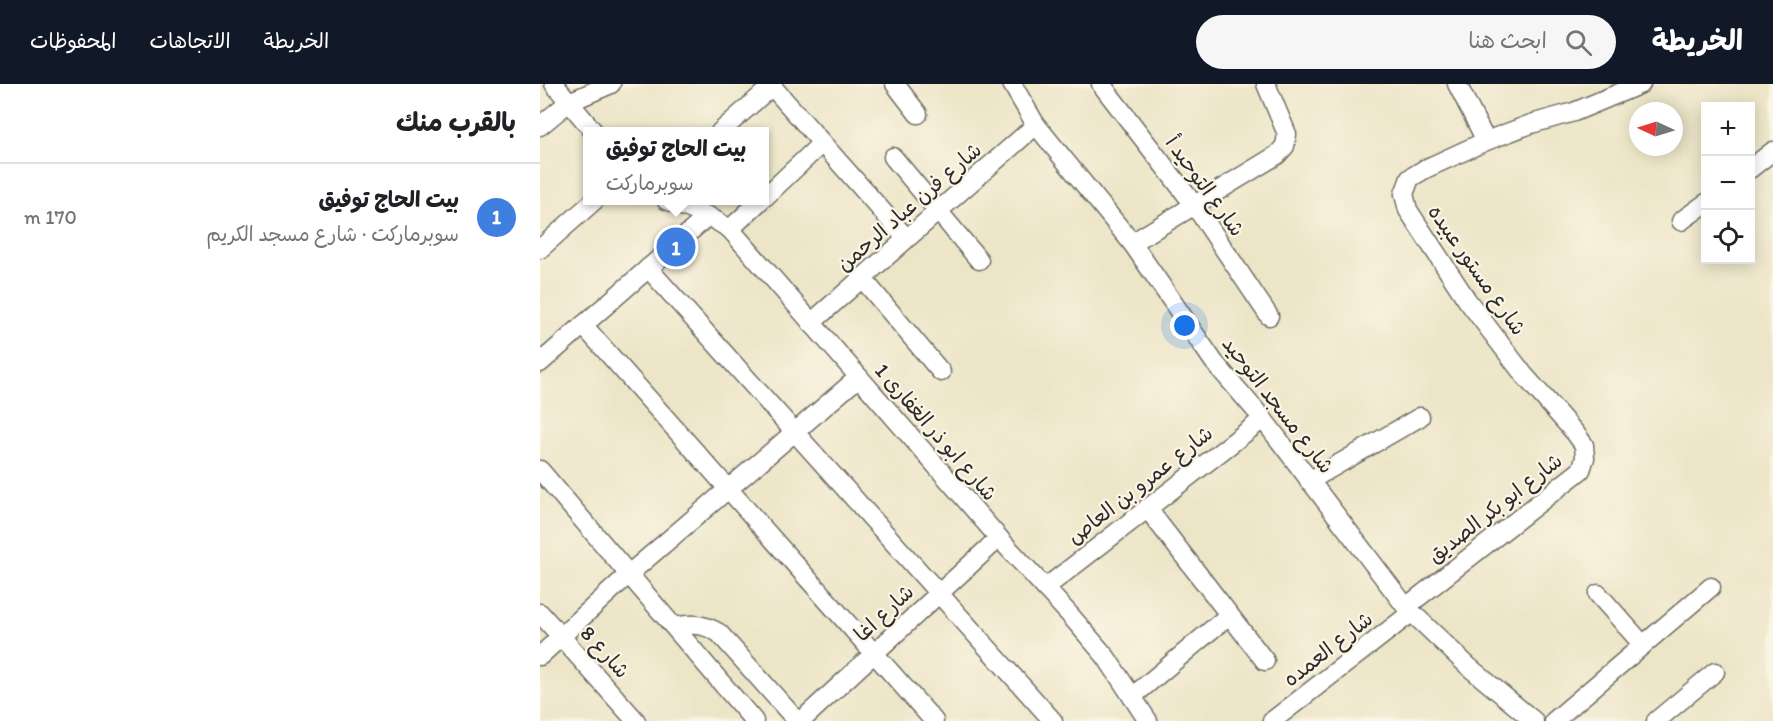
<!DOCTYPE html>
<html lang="ar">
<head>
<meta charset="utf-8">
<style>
	body { margin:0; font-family:Itim,"Playpen Sans Arabic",sans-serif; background:#f6f6f6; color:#202124; direction:rtl }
	.controls { position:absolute; right:18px; top:18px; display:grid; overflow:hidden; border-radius:0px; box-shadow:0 3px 15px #0003 }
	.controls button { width:54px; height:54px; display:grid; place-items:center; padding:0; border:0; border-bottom:2px solid #e0e0e0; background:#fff; color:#202124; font:30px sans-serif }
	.compass { position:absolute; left:1089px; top:18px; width:54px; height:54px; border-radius:50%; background:#fff; box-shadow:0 3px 15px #0003; rotate:274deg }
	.you { position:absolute; left:645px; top:242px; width:21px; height:21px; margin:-15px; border:4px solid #fff; border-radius:50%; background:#1a73e8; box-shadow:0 0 0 9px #1a73e833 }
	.badge { display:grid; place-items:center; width:39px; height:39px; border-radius:50%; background:#111827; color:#fff; font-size:20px; font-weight:700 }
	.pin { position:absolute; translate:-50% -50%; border:3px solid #fff; box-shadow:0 2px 6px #0006 }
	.popup { position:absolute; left:43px; top:43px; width:186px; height:78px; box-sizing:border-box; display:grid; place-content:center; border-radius:0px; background:#fff; filter:drop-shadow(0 2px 4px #0005); font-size:20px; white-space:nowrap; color:#757577 }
	.popup b { font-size:22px; color:#202124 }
	.popup::after { content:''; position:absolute; left:50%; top:100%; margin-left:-12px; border:12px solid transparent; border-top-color:#fff }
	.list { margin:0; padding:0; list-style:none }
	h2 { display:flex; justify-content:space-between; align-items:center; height:78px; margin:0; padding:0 24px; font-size:26px }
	h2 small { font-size:20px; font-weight:400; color:#757577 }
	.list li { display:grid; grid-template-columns:39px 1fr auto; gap:18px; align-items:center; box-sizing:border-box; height:108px; padding:0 24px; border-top:2px solid #e0e0e0 }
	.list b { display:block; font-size:22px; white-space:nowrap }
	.list p { margin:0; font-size:20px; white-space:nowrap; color:#757577 }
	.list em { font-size:20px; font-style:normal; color:#757577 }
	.icon { flex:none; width:33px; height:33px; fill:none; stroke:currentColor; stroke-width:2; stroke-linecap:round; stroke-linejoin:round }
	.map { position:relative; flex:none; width:1233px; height:637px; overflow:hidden; direction:ltr }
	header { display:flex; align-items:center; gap:36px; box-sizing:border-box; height:84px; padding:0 30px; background:#111827; color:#fff }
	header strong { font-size:28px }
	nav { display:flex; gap:33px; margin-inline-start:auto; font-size:21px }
	.search { width:420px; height:54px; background:#f6f6f6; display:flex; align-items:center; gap:15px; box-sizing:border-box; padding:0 21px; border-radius:33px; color:#757577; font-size:22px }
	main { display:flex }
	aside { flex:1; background:#fff }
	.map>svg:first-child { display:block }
</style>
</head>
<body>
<header>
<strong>الخريطة</strong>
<div class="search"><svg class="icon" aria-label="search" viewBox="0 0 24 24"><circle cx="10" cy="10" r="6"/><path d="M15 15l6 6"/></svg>ابحث هنا</div>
<nav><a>الخريطة</a><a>الاتجاهات</a><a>المحفوظات</a></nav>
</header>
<main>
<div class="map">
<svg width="1233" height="637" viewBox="0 0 1233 637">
	<rect width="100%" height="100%" fill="#fcf5e5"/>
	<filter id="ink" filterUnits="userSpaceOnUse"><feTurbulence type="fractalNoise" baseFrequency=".0167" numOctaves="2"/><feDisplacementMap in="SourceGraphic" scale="12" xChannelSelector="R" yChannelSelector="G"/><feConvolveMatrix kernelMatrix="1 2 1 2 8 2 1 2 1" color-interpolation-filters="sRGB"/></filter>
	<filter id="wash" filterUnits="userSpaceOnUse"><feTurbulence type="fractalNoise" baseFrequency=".008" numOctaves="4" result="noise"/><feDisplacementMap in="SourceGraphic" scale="24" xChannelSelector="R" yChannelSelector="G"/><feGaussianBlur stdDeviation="1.35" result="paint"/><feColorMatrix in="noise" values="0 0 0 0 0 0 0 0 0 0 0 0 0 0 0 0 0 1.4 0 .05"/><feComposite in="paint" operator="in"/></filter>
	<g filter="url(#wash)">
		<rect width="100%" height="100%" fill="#ece5c7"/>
	</g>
	<g filter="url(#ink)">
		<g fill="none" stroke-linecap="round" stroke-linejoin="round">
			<defs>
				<g id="street">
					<polyline points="14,0 54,48"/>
					<polyline points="230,0 366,154"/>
					<polyline points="355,0 378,30"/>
					<polyline points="472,0 496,41 592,159 674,278 723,335 866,523 929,583 994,637"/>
					<polyline points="561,0 655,122 729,232"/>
					<polyline points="917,0 946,57"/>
					<polyline points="0,42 29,18 71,0"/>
					<polyline points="180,48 232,2"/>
					<polyline points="353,73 439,176"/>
					<polyline points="1210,85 1233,67"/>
					<polyline points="225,113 282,59"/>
					<polyline points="126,116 168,132 190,145 459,454 530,531 566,573 608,637"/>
					<polyline points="1141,137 1166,119"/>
					<polyline points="190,145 221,116"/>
					<polyline points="592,159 737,71 745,62 747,50 726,0"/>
					<polyline points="0,165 55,116"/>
					<polyline points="108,184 513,637"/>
					<polyline points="322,194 401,288"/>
					<polyline points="271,239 496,41"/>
					<polyline points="43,241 394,637"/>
					<polyline points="0,279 168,132"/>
					<polyline points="0,386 214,637"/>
					<polyline points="769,397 880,333"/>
					<polyline points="607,424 725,577"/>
					<polyline points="505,504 723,335"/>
					<polyline points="1058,510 1103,561"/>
					<polyline points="866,523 1041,386 1045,374 1044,361 1036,350 984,291 927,216 868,126 864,110 870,94 885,85 946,57 991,40 1034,28 1101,0"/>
					<polyline points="0,529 96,637"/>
					<path d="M 135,543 C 153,539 164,540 179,549 L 257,637"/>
					<polyline points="0,572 90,489 319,293"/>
					<polyline points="592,613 689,531"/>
					<polyline points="261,637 459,454"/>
					<polyline points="732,637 871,529"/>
					<polyline points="1014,637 1171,503"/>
					<polyline points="1116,637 1175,588"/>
				</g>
			</defs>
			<use href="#street" stroke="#6f6c62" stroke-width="21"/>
			<use href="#street" stroke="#fff" stroke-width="18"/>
		</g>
	</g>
	<g text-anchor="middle" stroke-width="4.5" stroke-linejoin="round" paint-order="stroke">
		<g font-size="21" fill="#2b2b2b" stroke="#fcf5e5">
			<text transform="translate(665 102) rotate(54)" y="7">شارع التوحيد أ</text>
			<text transform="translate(369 123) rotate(-41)" y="7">شارع فرن عباد الرحمن</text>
			<text transform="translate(937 186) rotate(55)" y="7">شارع مستور عبيده</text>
			<text transform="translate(738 321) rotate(52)" y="7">شارع مسجد التوحيد</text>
			<text transform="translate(396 348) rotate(49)" y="7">شارع ابو ذر الغفارى 1</text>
			<text transform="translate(600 401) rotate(-38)" y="7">شارع عمرو بن العاص</text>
			<text transform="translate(955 424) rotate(-38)" y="7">شارع ابو بكر الصديق</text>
			<text transform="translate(344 529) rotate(-43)" y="7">شارع اغا</text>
			<text transform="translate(788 565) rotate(-38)" y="7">شارع العمده</text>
			<text transform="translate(65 568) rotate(48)" y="7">شارع 8</text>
		</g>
	</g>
</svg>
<div class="controls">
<button>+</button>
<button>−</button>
<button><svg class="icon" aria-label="locate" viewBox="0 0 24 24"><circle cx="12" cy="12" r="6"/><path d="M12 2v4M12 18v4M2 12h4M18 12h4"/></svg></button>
</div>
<svg class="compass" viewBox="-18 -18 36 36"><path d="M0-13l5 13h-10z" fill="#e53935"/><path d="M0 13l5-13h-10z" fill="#757577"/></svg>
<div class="you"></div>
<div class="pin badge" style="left:136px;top:163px;background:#3f7fe0">1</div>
<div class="popup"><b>بيت الحاج توفيق</b>سوبرماركت</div>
</div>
<aside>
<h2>بالقرب منك<small></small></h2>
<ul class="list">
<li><span class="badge" style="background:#3f7fe0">1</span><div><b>بيت الحاج توفيق</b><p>سوبرماركت · شارع مسجد الكريم</p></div><em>170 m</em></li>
</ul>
</aside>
</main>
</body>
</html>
